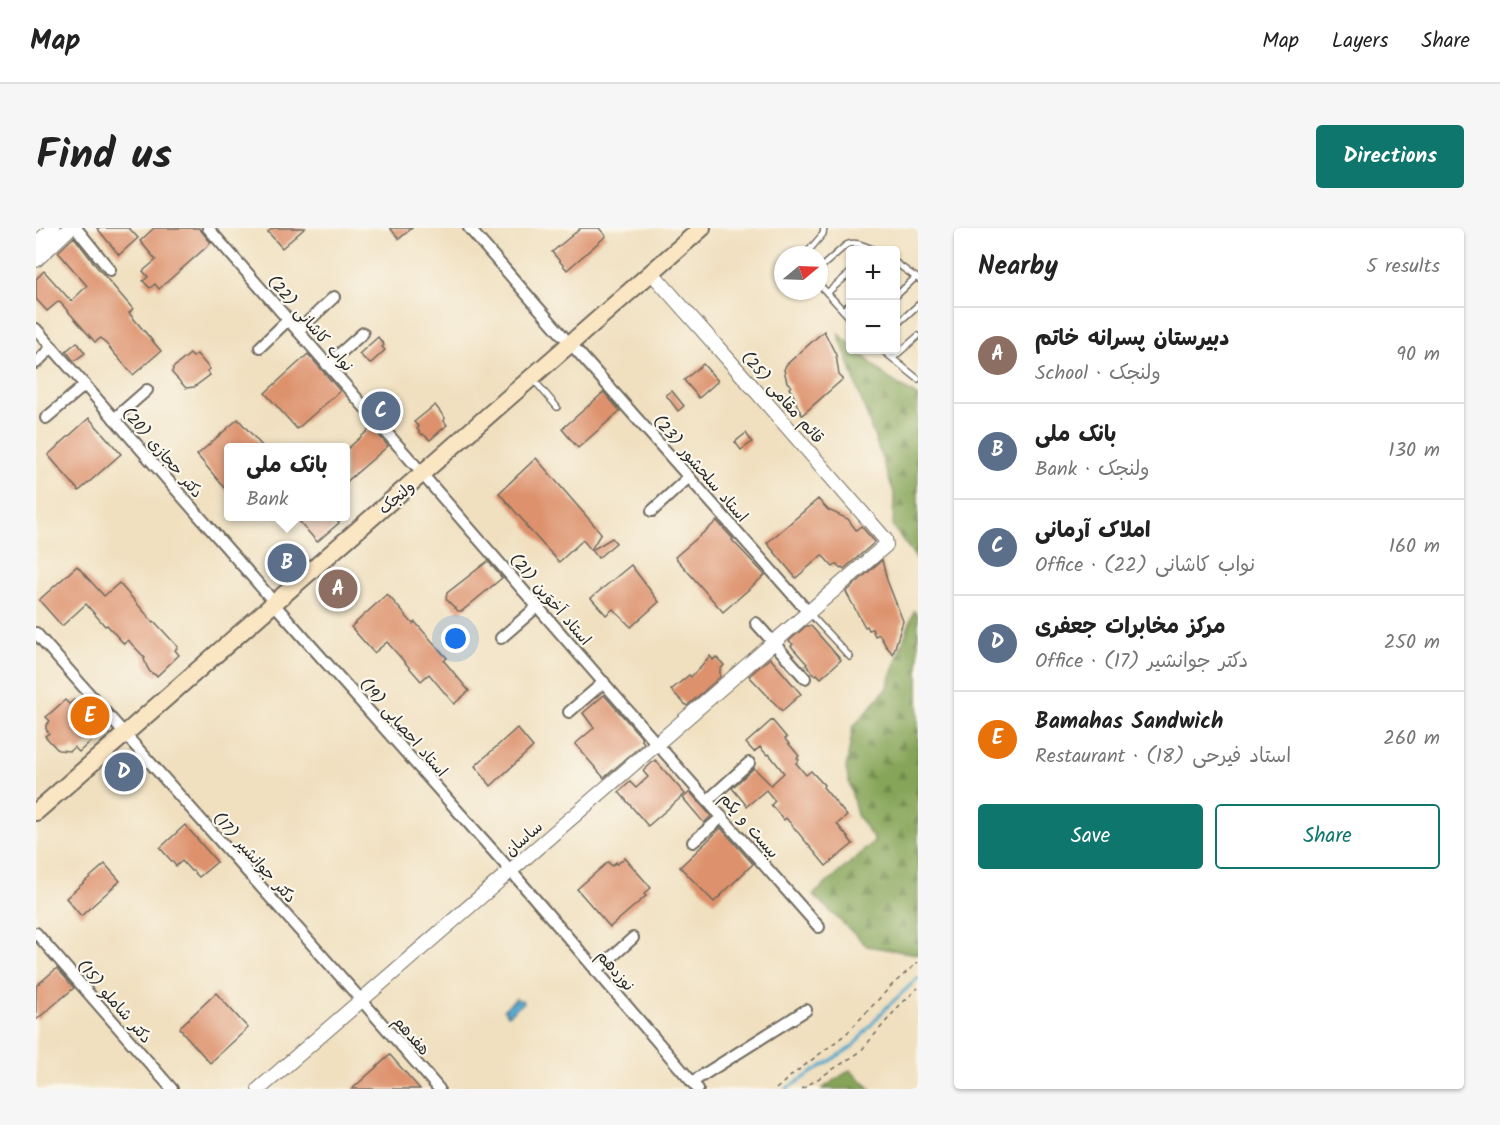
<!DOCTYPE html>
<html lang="en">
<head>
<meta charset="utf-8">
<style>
	body { margin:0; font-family:Kalam,"Playpen Sans Arabic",sans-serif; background:#f6f6f6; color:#222 }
	.controls { position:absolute; right:18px; top:18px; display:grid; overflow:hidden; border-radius:6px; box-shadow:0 2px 4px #0004 }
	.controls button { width:54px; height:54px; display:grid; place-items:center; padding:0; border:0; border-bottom:2px solid #e0e0e0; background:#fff; color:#222; font:30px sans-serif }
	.compass { position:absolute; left:738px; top:18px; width:54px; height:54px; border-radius:50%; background:#fff; box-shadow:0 2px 4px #0004; rotate:71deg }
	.you { position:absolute; left:420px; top:411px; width:21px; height:21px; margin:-15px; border:4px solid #fff; border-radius:50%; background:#1a73e8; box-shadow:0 0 0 9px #1a73e833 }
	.badge { display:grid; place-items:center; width:39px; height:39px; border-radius:50%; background:#0f766e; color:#fff; font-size:20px; font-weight:700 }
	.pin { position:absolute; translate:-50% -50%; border:3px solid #fff; box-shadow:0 2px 6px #0006 }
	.popup { position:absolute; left:188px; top:215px; width:126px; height:78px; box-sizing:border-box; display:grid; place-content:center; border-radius:6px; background:#fff; filter:drop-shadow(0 2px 4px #0005); font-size:20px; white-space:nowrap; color:#767676 }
	.popup b { font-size:22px; color:#222 }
	.popup::after { content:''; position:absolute; left:50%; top:100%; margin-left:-12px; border:12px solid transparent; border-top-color:#fff }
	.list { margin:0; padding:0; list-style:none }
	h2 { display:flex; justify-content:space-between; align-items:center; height:78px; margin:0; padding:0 24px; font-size:26px }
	h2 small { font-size:20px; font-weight:400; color:#767676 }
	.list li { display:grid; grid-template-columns:39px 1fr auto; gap:18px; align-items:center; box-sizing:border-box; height:96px; padding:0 24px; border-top:2px solid #e0e0e0 }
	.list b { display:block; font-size:22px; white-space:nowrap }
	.list p { margin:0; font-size:20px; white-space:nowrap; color:#767676 }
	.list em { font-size:20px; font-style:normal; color:#767676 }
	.actions { display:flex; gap:12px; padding:18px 24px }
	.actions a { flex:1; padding:14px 0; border:2px solid #0f766e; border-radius:6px; text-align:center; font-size:21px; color:#0f766e }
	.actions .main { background:#0f766e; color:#fff }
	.map { position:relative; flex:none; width:882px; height:861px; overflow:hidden; border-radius:6px }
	header { display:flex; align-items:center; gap:36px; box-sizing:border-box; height:84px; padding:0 30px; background:#fff; border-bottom:2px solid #e0e0e0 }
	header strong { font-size:28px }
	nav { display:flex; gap:33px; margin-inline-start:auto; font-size:21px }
	.intro { display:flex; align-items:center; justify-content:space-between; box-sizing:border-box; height:144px; padding:0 36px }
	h1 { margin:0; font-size:42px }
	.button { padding:15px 27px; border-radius:6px; background:#0f766e; color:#fff; font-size:21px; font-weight:700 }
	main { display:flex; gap:36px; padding:0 36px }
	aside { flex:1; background:#fff; border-radius:6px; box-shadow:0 2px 4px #0004 }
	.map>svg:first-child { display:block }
</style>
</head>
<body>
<header>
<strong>Map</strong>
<nav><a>Map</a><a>Layers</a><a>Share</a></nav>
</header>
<div class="intro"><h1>Find us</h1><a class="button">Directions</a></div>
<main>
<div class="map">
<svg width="882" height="861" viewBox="0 0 882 861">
	<defs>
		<pattern id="forest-firs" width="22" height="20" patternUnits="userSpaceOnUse" patternTransform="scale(1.5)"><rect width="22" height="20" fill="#86a559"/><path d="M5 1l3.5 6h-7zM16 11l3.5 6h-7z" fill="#6e874a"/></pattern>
		<pattern id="water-waves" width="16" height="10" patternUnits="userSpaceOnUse" patternTransform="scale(1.5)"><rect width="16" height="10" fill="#51a7cd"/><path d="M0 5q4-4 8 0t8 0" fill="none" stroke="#4388a7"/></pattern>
	</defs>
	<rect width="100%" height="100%" fill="#fbf7ec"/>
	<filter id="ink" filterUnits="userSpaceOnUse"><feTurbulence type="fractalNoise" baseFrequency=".0167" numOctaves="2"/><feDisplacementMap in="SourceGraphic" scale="12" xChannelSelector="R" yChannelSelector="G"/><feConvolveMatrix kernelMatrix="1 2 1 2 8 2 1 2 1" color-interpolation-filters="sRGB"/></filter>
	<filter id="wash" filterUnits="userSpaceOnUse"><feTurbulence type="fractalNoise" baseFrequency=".008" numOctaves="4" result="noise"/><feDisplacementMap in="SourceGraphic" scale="24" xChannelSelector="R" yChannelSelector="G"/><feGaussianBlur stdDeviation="1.35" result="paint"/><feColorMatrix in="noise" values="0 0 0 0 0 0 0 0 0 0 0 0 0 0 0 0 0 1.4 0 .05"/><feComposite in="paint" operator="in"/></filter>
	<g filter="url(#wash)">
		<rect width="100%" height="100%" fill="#f0e0c0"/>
		<g fill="url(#forest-firs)" stroke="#586842" stroke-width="1.5">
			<polygon points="802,105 814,116 814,122 821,122 852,150 882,169 882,333 857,299 858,265"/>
			<polygon points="878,383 882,387 882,726 831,718 777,667 839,613 821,587 810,541 817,499 850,461"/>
			<polygon points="814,842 835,861 786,861"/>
		</g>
		<polygon fill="url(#water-waves)" stroke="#3e697c" stroke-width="1.5" points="480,770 482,772 486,772 487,775 472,787 468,781"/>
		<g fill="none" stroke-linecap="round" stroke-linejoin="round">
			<polyline stroke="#51a7cd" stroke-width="3" points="750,861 816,819 849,781 882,750"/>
		</g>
		<g id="blocks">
			<g fill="#dd916c">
				<polygon points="61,0 93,0 102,10 83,27"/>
				<polygon points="118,0 163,0 175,15 123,61 119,56 114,60 107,53 112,49 107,43 120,32 104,13"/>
				<polygon points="237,0 269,0 246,20 232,4"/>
				<polygon points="354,0 376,0 363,11"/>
				<polygon points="545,0 563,0 570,8 531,42 516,24"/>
				<polygon points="38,9 61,39 97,81 93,85 125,123 97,147 65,110 59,114 23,73 11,83 0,71 0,51 8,43 35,73 51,58 22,24"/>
				<polygon points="788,103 800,127 803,147 807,151 766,187 761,177 759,170 753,160 755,158 751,154 748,142 750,137"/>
				<polygon points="342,109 348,117 346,119 349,122 334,136 323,126"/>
				<polygon points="41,114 49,125 38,133 30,123"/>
				<polygon points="154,126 157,129 161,126 174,141 171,143 174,147 158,159 150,160 136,145 137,140"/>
				<polygon points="272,126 304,163 261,201 229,165"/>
				<polygon points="667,136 682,153 663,170 648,152"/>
				<polygon points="636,163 648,178 642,183 630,167"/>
				<polygon points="568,164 584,183 542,220 526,201"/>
				<polygon points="399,177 409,190 408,193 411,197 394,212 387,206 386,207 381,201 383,199 378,194"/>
				<polygon points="53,190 85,226 43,263 12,227"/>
				<polygon points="202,191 227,219 192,219 192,264 161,227"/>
				<polygon points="336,199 352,218 309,255 309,223"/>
				<polygon points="710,205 716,214 705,222 699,214"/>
				<polygon points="500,230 565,305 555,322 547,312 523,334 489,297 490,296 463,265"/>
				<polygon points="782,271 792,282 812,291 820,302 825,298 839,314 808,341 806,339 804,340 801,336 797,339 786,327 760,350 731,315"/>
				<polygon points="271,288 298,288 303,295 281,314 264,294"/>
				<polygon points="681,293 697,311 696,312 729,347 687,384 639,329"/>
				<polygon points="576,310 580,315 562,330 556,322"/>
				<polygon points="846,332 851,352 867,393 857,426 850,418 843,406 839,408 836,401 833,402 831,398 829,399 810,364"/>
				<polygon points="452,333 466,350 426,383 422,383 410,371 411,365"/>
				<polygon points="595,337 623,374 595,399 577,381 570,387 555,370"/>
				<polygon points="41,338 68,368 83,355 117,394 118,393 142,419 139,422 143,427 121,448 114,444 111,439 108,431 109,430 92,412 88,416 71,397 69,398 50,376 26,398 3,372"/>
				<polygon points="351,366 377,396 379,394 411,430 408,433 433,463 418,476 393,446 385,453 351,414 338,425 315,399"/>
				<polygon points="770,398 775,398 805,432 785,450 781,446 779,447 770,437 771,436 755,418 757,416 753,413"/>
				<polygon points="674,428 677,432 680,429 688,437 684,442 684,449 651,478 635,462 653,447 655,449"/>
				<polygon points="734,430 765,466 746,483 713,448"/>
				<polygon points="568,467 606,510 605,511 608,515 568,550 539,516 558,500 547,485"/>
				<polygon points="29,472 33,476 38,472 43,472 47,475 49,473 62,487 61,489 62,498 57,502 62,507 43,524 38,519 34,523 22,522 9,508 13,505 10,501 10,497 14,493 10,489"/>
				<polygon points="736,492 751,510 749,511 763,528 761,530 763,532 760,535 770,547 775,543 788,557 787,559 811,588 801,596 817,616 790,638 750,590 748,592 735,577 739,573 730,562 711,578 696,560 718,540 735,557 748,545 733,526 731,527 724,519 718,524 710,515"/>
				<polygon points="481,500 497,519 455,558 439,538"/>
				<polygon points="619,532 649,566 612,598 583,564 594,554 600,560 612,549 607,543"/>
				<polygon points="654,564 675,588 668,595 647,570"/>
				<polygon points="149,597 181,634 163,649 157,643 155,643 146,633 140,638 124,620"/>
				<polygon points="685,600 717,636 678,674 644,639"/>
				<polygon points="589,630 615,660 608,666 610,668 574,699 541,661 572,634 576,638 580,634 581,636"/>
				<polygon points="69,636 84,653 45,688 30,670"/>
				<polygon points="21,740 38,760 0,792 0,758"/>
				<polygon points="180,765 212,800 174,835 144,801 145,798"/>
				<polygon points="354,827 384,861 316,861"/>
			</g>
		</g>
	</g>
	<g filter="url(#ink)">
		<use href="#blocks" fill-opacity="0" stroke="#706a5f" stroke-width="1.5"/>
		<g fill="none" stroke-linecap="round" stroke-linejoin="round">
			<defs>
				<g id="service">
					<polyline points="769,27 787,6 788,0"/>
					<polyline points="860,35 882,51"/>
					<path d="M 783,41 L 810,17 C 820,12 830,19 839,22"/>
					<polyline points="783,56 814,90"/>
					<polyline points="791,65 814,45"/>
					<polyline points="860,68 880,49"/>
					<polyline points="807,82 814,76"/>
					<polyline points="860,97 882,77"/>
					<polyline points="846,122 882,151"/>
					<polyline points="857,130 882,108"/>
					<polyline points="497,151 521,179"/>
					<polyline points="774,386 814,429"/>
				</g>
				<g id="minor">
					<polyline points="40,0 74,42"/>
					<polyline points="172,0 379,237"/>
					<polyline points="433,0 527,108"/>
					<polyline points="0,101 232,367"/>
					<polyline points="262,103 298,69"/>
					<polyline points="535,116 773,385"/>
					<polyline points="224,119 252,92"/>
					<polyline points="0,135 16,119"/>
					<polyline points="291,137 327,105"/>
					<polyline points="10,190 49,157"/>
					<polyline points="78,191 111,162"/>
					<polyline points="386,246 621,516 783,699"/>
					<polyline points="616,283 653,249"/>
					<polyline points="238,376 475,643 662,861"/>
					<polyline points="720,395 769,450"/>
					<path d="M 0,405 C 133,558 270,707 403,861"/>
					<polyline points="465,410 502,378"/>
					<polyline points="533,484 568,454"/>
					<polyline points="672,572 713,535"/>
					<polyline points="657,614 686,589"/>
					<polyline points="0,705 136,861"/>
					<polyline points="560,743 597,710"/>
					<polyline points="656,854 770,782"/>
				</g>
				<g id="tertiary">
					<polyline points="0,16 17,0"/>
					<polyline points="0,32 34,0"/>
					<polyline points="223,861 850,317 849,311 706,147 616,45"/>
				</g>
				<polyline id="secondary" points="0,584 666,0"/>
			</defs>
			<use href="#service" stroke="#706a5f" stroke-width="8"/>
			<use href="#minor" stroke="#706a5f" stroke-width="14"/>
			<use href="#tertiary" stroke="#706a5f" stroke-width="16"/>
			<use href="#secondary" stroke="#706a5f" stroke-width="20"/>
			<g stroke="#706a5f" stroke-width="1.5" stroke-dasharray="4.5 4.5" stroke-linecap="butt">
				<polyline points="740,861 756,847 810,806 856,757 882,734"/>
				<polyline points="766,861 824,824 863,778 882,760"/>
			</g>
			<use href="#service" stroke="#fff" stroke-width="5"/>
			<use href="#minor" stroke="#fff" stroke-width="10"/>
			<use href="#tertiary" stroke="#fff" stroke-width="14"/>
			<use href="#secondary" stroke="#fbe6c4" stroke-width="16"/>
		</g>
	</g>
	<g text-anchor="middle" stroke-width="4.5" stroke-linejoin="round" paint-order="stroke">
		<g font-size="16" fill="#2b2b2b" stroke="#fbf7ec">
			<text transform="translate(275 95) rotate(49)" y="6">نواب کاشانی (22)</text>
			<text transform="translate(747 169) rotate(49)" y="6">قائم مقامی (25)</text>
			<text transform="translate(127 224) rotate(49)" y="6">دکتر حجازی (20)</text>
			<text transform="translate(665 240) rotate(49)" y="6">استاد سلحشور (23)</text>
			<text transform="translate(360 269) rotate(-41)" y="6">ولنجک</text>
			<text transform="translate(515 371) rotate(49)" y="6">استاد اَخوَين (21)</text>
			<text transform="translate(368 499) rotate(49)" y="6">استاد احصایی (19)</text>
			<text transform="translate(714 597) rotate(49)" y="6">بیست و یکم</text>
			<text transform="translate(487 610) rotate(-41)" y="6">ساسان</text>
			<text transform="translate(219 629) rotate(48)" y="6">دکتر جوانشیر (17)</text>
			<text transform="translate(580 742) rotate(49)" y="6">نوزدهم</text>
			<text transform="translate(79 773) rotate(49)" y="6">دکتر شاملو (15)</text>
			<text transform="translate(376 807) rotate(49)" y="6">هفدهم</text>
		</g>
	</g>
</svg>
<div class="controls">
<button>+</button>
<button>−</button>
</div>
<svg class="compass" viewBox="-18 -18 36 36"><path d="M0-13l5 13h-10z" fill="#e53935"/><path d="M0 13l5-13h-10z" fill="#767676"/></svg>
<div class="you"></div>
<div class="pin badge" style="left:302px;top:361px;background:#8d6e63">A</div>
<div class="pin badge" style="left:251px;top:335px;background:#5c6f8a">B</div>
<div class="popup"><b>بانک ملی</b>Bank</div>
<div class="pin badge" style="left:345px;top:183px;background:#5c6f8a">C</div>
<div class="pin badge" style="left:88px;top:544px;background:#5c6f8a">D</div>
<div class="pin badge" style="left:54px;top:488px;background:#e8710a">E</div>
</div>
<aside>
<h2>Nearby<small>5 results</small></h2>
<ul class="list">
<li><span class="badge" style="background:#8d6e63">A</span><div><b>دبیرستان پسرانه خاتم</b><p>School · ولنجک</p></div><em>90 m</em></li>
<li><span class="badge" style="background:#5c6f8a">B</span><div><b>بانک ملی</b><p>Bank · ولنجک</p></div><em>130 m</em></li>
<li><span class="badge" style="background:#5c6f8a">C</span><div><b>املاک آرمانی</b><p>Office · نواب کاشانی (22)</p></div><em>160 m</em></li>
<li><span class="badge" style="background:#5c6f8a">D</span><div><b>مرکز مخابرات جعفری</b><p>Office · دکتر جوانشیر (17)</p></div><em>250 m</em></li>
<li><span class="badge" style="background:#e8710a">E</span><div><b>Bamahas Sandwich</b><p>Restaurant · استاد فیرحی (18)</p></div><em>260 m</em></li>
</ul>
<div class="actions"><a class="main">Save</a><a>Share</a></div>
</aside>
</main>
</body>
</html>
